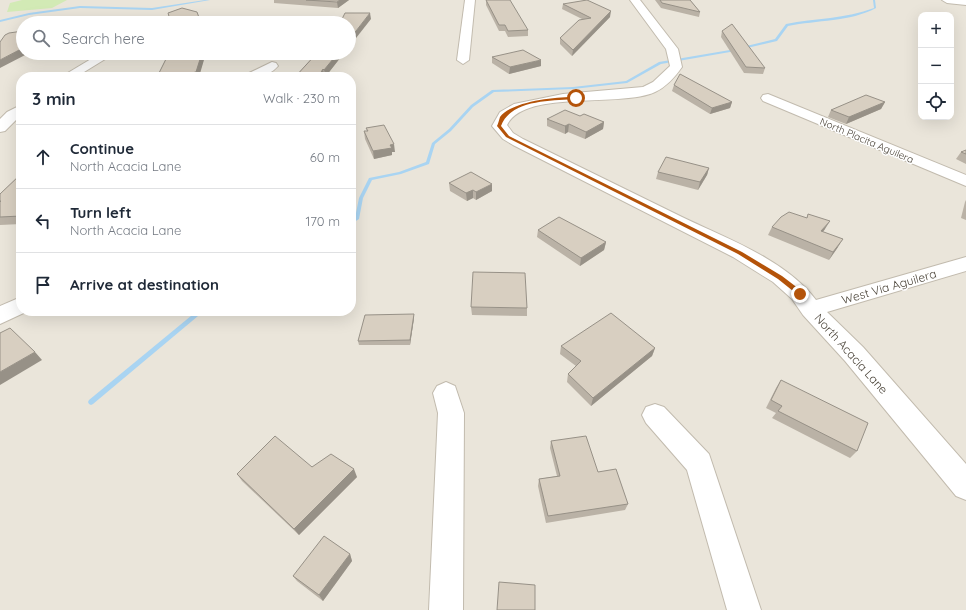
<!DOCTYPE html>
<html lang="en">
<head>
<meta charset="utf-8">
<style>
	body { margin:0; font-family:Quicksand,sans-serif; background:#f2f2f3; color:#1f2937 }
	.controls { position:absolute; right:12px; top:12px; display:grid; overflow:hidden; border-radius:8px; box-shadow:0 4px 16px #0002 }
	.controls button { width:36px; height:36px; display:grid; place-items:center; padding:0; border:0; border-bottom:1px solid #e0e1e3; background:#fff; color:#1f2937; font:20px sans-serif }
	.stop { position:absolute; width:12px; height:12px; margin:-9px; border:3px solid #b45309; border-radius:50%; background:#fff }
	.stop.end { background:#b45309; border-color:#fff; box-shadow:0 1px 4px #0008 }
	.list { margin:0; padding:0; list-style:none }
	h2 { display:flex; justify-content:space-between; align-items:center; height:52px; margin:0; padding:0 16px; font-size:17px }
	h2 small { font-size:13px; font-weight:400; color:#747a83 }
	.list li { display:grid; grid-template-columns:26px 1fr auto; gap:12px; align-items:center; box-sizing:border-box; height:64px; padding:0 16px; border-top:1px solid #e0e1e3 }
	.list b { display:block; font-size:15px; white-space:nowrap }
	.list p { margin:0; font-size:13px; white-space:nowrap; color:#747a83 }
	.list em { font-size:13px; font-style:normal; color:#747a83 }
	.icon { flex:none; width:22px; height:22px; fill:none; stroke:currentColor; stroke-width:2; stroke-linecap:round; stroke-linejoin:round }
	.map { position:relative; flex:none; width:966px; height:610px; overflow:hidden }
	.search { position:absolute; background:#fff; box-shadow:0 4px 16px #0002; left:16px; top:16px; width:340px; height:44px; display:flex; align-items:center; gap:10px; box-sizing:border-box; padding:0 14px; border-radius:22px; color:#747a83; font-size:15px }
	.panel { position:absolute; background:#fff; box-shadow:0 4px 16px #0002; left:16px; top:72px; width:340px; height:244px; border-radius:16px }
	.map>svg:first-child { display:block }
</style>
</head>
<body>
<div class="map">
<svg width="966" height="610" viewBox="0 0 966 610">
	<rect width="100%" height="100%" fill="#f6f3ec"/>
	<path fill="#eae5da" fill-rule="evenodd" d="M 0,0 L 966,0 L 966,610 L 0,610 ZM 921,15 L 951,15 L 951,117 L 921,117 ZM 23,23 L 349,23 L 349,53 L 23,53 ZM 21,77 L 351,77 L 351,311 L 21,311 Z"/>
	<polygon fill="#d2eab5" points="22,0 67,0 52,8 7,12 10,3"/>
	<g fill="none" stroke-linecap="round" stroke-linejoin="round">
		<g fill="#a9d4f2" fill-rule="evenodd">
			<polygon points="205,0 210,0 152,10 80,8 29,15 0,22 0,20 29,13 80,6 152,8"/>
			<path d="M 873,0 L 875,0 L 876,8 C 850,22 817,20 788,26 L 777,41 L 730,52 L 661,64 L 627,83 L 573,89 L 494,92 L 473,107 L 451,131 L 435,144 L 429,164 L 401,174 L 372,180 L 363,198 L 359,219 L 351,224 L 351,221 L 355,218 L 359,198 L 369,178 L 399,172 L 426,162 L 432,143 L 449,129 L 471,105 L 492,90 L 573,87 L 626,81 L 659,62 L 730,50 L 775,39 L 786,24 C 815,18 846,19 874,8 Z"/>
			<polygon points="197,311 204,311 93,404 91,405 89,404 88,402 89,400"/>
		</g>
		<defs>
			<g id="minor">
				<polygon points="465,0 475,0 469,60 463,64 457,60"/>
				<path d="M 630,0 L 640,0 L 678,49 L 682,67 C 675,77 666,87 655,92 C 621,108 525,89 507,125 L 513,133 L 523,139 C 576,165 629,191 682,217 C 726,238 786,260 816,300 L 966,257 L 966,271 L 827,312 L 863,347 L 966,464 L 966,500 L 956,496 L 845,361 L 803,315 L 792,299 L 773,282 L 733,257 L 513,145 L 503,139 L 492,126 L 500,112 L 514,104 L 563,94 L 643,87 L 653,82 L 670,66 L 666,49 Z"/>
				<polygon points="942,0 966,0 966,5 947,3"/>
				<polygon points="101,53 115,53 76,77 61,77"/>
				<path d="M 272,62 L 276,63 L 278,66 C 270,76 256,77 245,77 L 247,74 Z"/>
				<polygon points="768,94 966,175 966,186 763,101 761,98 763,95"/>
				<polygon points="21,105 21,115 5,131 0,132 0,119 7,112"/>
				<polygon points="21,297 21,311 28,311 0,324 0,306"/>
				<polygon points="446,382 455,386 464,413 463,610 429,610 438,413 433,393 437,386"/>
				<polygon points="655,404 664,407 709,454 761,610 727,610 687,470 646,423 642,415 646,407"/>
			</g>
		</defs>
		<use href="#minor" stroke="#c2bbae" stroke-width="2"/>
		<use href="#minor" fill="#fff" fill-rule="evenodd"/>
	</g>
	<g fill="#bab2a6">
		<polygon points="274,0 349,0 338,8 274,3"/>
		<polygon points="486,0 528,30 528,36 508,37 505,31 499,31 486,5"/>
		<polygon points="655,0 690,0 700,12 699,17 661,8"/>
		<polygon points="563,4 610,17 572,56 560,44 560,38 582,19 562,9"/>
		<polygon points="722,31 765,68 763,74 744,73 721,37"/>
		<polygon points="317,53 344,53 326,76 324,75 323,77 295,77"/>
		<polygon points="492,57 541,66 509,74 492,63"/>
		<polygon points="674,85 732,102 730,108 710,114 672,91"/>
		<polygon points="885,102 881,109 846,124 828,117 831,110"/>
		<polygon points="580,116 604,122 603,129 585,139 568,132 565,134 547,126 547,119"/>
		<polygon points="366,128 395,152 392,152 392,155 374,159 365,139 364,131 367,131"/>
		<polygon points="966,150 966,164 956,159 961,152"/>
		<polygon points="709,168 707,175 698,190 656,179 658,172"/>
		<polygon points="21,174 21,224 0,225 0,194"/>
		<polygon points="449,183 492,191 476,200 473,198 467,201 450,191"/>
		<polygon points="966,200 966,220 961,218 965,202"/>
		<polygon points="808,214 825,229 823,232 838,247 829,260 768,235 772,227 807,218"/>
		<polygon points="538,230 606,242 604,250 580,266 537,237"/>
		<polygon points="471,307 527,308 527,316 472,315"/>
		<polygon points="414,318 410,345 359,345 358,341"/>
		<polygon points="561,346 655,348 652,356 591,406 567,382 568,374 576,366 560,354"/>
		<polygon points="781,380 857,451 850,458 772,418 776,413 766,408 776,388"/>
		<polygon points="551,441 598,472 628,504 625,510 546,523 538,486 539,479 557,476 550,448"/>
		<polygon points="312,467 357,477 299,535 242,481 237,474"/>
		<polygon points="350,554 352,561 323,601 297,581 293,576"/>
	</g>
	<g fill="#979187">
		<polygon points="340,0 349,0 338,8 337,2"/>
		<polygon points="611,11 610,17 572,56 573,50"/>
		<polygon points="370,13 371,19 349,47 349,40"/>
		<polygon points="23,48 23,53 29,53 0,68 0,60"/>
		<polygon points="202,53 206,53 199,77 176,77 176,76"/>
		<polygon points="338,53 344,53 326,76 324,70"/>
		<polygon points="541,60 541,66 509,74 510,67"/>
		<polygon points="323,69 324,75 323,77 318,77"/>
		<polygon points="732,102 730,108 710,114 712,108"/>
		<polygon points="885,102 881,109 846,124 849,117"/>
		<polygon points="604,122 603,129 585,139 586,132"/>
		<polygon points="569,124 568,132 565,134 565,126"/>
		<polygon points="394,144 395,152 392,152 392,155 374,159 373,151 390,145"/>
		<polygon points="709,168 707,175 698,190 700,182"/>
		<polygon points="492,184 492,191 476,200 476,192"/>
		<polygon points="473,190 473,198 467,201 466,193"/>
		<polygon points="830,221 825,229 817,239 821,231"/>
		<polygon points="843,239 838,247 829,260 833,252"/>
		<polygon points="606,242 604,250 580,266 581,258"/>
		<polygon points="414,314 414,318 410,345 410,340"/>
		<polygon points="655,348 652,356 591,406 593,398"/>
		<polygon points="35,352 42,360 0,385 0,372"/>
		<polygon points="354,469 357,477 299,535 294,529"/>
		<polygon points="350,554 352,561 323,601 319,595"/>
	</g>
	<g fill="#d8cfc1" stroke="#979187">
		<polygon points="306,0 340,0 337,2"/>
		<polygon points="486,0 510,0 528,30 508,31 505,25 499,25"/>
		<polygon points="587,0 611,11 573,50 560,38 579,20 591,18 563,4"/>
		<polygon points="660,0 690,0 700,12 662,3"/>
		<polygon points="182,8 197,12 201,23 171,23 168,13"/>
		<polygon points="345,13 370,13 349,40 349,23 340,23"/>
		<polygon points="732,24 765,68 746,67 722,31"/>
		<polygon points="23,31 23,48 0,60 0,42 5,35 9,33"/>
		<polygon points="523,50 541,60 510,67 492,57"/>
		<polygon points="169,53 202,53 196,72 176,76 176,77 157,77"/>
		<polygon points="317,53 338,53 324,70 323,69 318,77 295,77"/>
		<polygon points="680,74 732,102 712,108 674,85"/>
		<polygon points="866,95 885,102 849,117 831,110"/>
		<polygon points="565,110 580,116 584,114 604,122 586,132 569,124 565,126 547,119"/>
		<polygon points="384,125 394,144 390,145 392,148 373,151 364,131 368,131 366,128"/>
		<polygon points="966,150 966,154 961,152"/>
		<polygon points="666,157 709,168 700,182 658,172"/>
		<polygon points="471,172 492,184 476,192 473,190 466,193 449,183"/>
		<polygon points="21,174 21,216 0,217 0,202 1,201 0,201 0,194"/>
		<polygon points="789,212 807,218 808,214 830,221 821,231 843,239 833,252 772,227 781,217"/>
		<polygon points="559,217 606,242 581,258 538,230"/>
		<polygon points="473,272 525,273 527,308 471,307"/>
		<polygon points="611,313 655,348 593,398 568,374 581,361 561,346"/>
		<polygon points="414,314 410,340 358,341 365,315"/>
		<polygon points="10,328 35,352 0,372 0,333"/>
		<polygon points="781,380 868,423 857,451 778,411 782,406 771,400"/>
		<polygon points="275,436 312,467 331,454 354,469 294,529 237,474"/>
		<polygon points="586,436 598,472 616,469 628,504 548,516 539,479 560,476 551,441"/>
		<polygon points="324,536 350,554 319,595 293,576"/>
		<polygon points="499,582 535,585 535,610 497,610"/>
	</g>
	<path fill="#b45309" d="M 577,97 L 576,99 C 552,101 511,99 501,126 L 509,136 L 519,141 L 742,252 L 782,276 L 803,292 L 803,295 L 798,295 L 778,279 L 738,254 L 506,137 L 497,126 C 498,124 499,120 500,117 C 511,101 559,96 577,97 Z"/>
	<g text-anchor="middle" stroke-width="3" stroke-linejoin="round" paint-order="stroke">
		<g font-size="10" fill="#4b4439" stroke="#fff">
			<text transform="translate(867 140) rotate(23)" y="4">North Placita Aguilera</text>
		</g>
		<g font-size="12" fill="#4b4439" stroke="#fff">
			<text transform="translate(889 287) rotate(-16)" y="4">West Via Aguilera</text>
			<text transform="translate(851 354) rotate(48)" y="4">North Acacia Lane</text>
		</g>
	</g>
</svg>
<div class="controls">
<button>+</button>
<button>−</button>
<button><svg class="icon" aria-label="locate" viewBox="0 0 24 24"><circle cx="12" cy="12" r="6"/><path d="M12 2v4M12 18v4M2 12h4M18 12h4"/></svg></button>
</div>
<div class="stop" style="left:576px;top:98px"></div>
<div class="stop end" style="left:800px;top:294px"></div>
<div class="search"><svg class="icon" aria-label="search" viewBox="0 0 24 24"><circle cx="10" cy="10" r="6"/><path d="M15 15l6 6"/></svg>Search here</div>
<section class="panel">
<h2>3 min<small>Walk · 230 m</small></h2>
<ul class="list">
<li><svg class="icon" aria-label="ahead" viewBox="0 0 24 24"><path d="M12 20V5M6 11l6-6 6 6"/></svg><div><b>Continue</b><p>North Acacia Lane</p></div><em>60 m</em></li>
<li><svg class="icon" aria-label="left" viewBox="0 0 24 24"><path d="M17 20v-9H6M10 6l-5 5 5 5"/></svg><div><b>Turn left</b><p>North Acacia Lane</p></div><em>170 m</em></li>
<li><svg class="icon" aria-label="arrive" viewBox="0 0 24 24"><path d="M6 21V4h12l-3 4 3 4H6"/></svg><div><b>Arrive at destination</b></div></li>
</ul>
</section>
</div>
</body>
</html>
